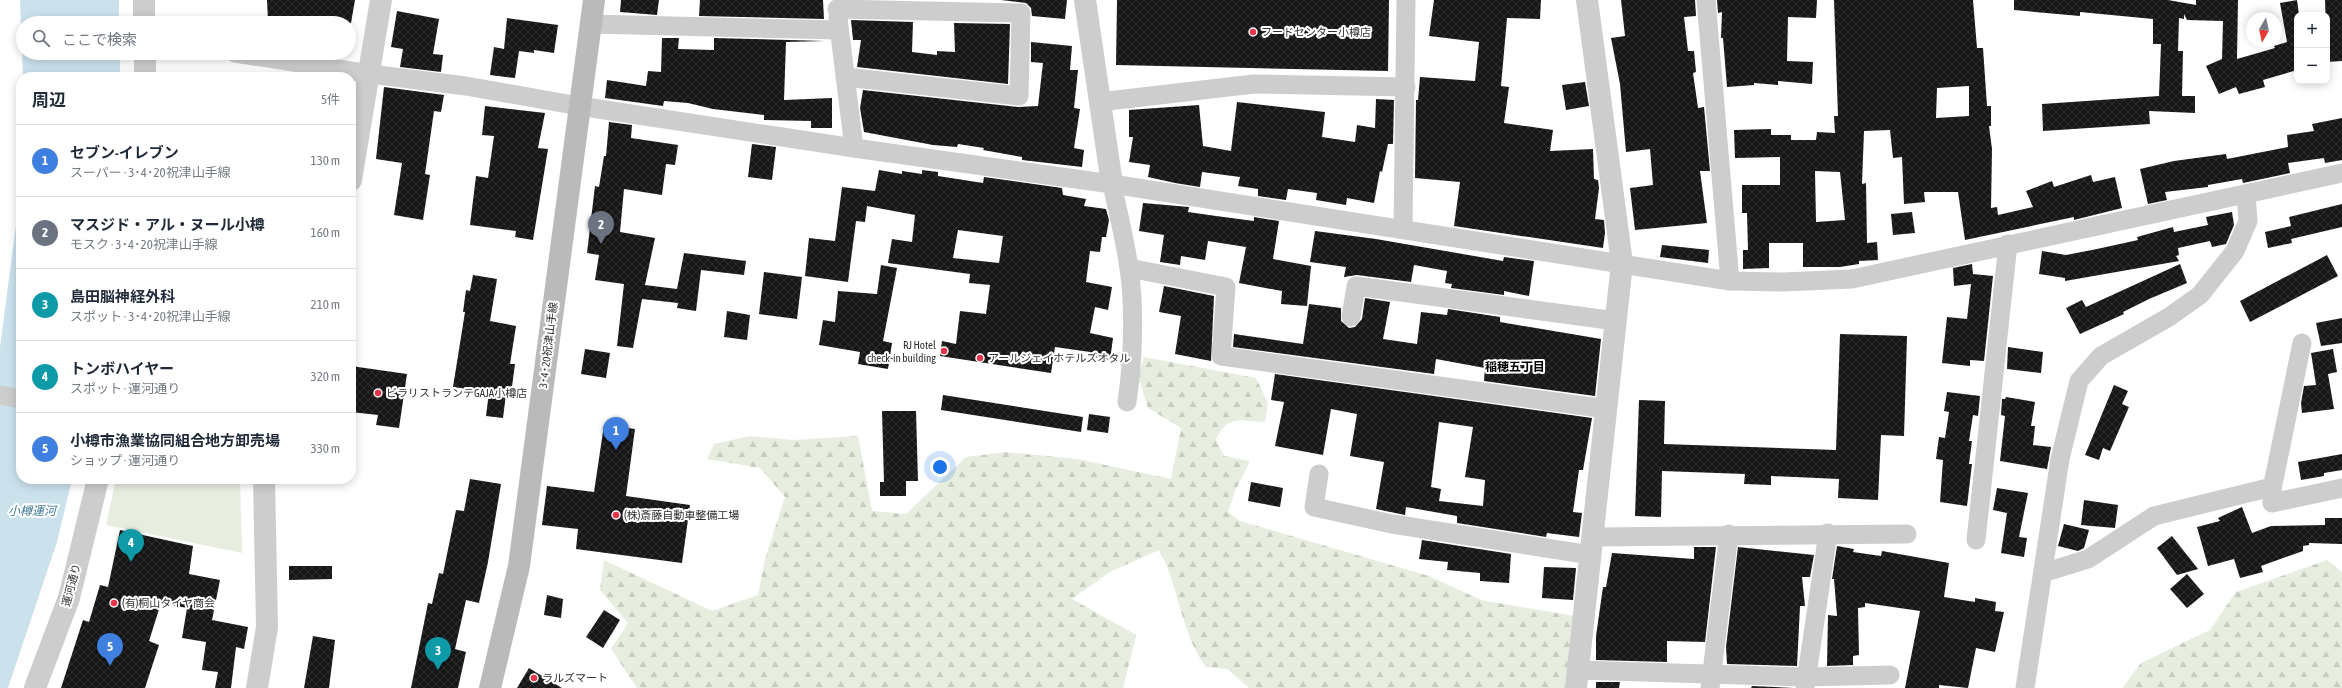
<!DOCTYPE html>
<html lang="ja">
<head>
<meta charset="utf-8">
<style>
	body { margin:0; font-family:"Asap Condensed","Noto Sans JP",sans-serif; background:#f2f2f3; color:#1f2937 }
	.controls { position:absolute; right:12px; top:12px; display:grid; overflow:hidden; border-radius:8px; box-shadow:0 2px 10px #0003 }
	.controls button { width:36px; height:36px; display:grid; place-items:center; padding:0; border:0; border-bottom:1px solid #e0e1e3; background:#fff; color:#1f2937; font:20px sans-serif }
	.compass { position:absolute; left:2246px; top:12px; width:36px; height:36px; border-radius:50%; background:#fff; box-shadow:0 2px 10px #0003; rotate:189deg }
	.you { position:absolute; left:940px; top:467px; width:14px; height:14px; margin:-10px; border:3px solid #fff; border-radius:50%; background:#1a73e8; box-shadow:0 0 0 6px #1a73e833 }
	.badge { display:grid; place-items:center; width:26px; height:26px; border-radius:50%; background:#1a73e8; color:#fff; font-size:13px; font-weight:700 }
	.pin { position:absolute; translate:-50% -33px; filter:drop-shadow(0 1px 2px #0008) }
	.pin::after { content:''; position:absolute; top:21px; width:14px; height:12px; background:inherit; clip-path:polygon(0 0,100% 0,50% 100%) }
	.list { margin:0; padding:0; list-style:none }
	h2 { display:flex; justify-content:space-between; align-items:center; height:52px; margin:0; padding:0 16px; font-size:17px }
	h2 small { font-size:13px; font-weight:400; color:#747a83 }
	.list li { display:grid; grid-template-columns:26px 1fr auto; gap:12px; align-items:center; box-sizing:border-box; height:72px; padding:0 16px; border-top:1px solid #e0e1e3 }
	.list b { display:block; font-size:15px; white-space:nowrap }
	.list p { margin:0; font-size:13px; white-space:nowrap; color:#747a83 }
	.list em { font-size:13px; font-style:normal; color:#747a83 }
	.icon { flex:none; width:22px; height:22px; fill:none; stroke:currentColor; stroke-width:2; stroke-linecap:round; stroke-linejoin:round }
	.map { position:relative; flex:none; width:2342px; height:688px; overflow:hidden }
	.search { position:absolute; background:#fff; box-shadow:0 2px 10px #0003; left:16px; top:16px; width:340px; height:44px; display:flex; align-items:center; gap:10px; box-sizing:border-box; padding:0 14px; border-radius:22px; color:#747a83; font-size:15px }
	.panel { position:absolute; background:#fff; box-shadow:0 2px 10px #0003; left:16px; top:72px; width:340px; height:412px; border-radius:16px }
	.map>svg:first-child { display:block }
</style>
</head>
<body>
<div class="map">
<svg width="2342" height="688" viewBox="0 0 2342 688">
	<defs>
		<pattern id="forest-firs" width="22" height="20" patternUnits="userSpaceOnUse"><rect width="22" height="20" fill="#e7eddf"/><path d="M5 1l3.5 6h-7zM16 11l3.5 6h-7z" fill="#c6ccc0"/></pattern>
		<pattern id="building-cross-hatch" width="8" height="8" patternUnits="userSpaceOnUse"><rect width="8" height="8" fill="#171717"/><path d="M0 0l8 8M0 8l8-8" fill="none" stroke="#303030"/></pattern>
	</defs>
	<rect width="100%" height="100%" fill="#fff"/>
	<polygon fill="#e7eddf" points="116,479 240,479 242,553 106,525"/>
	<g fill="url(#forest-firs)">
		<path d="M 1144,357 L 1256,378 L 1268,403 L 1265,422 C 1239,421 1229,414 1216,439 L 1224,456 L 1250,461 L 1235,491 L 1228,512 L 1240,521 L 1429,576 L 1481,600 L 1575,616 L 1565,688 L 1249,688 L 1227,669 L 1206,667 C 1180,632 1180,587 1159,550 L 1110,572 L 1072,599 L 1136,635 L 1123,688 L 637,688 L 611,649 L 628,623 L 600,590 L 604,560 L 712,611 L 758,595 L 765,559 L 785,497 L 760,468 L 707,459 L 714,444 L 750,436 L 793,440 L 858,436 L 872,511 L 906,514 L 966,457 L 1006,452 L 1077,459 L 1171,479 L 1181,428 L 1148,408 L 1138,376 Z"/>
		<polygon points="2327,560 2342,572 2342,688 2122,688 2141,663 2210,630 2236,592"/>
	</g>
	<g fill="#cbe2ed">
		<polygon points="20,0 119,0 119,23 23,23 23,53 120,53 120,77 23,77"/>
		<polygon points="21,187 21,479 72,479 57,542 8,688 0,688 0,347"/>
	</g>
	<g fill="url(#building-cross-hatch)" fill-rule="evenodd">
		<polygon points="267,0 355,0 351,23 313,23 293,20 268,21"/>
		<polygon points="621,0 659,0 657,15 620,12"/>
		<polygon points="700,0 823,0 824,19 699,16"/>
		<polygon points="1001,0 1067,0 1065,19 1032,16 1031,8 1026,3"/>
		<polygon points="1117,0 1389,0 1388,71 1116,65"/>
		<polygon points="1434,0 1541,0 1540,19 1507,18 1501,86 1509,87 1504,123 1553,130 1550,151 1593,149 1594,179 1598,180 1599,188 1595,219 1604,220 1605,233 1603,248 1454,226 1460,182 1415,178 1416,100 1418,100 1420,77 1475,81 1479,42 1429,36"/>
		<polygon points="1621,0 1695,0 1696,16 1684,17 1688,51 1694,51 1696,72 1693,73 1698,108 1704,107 1710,171 1700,171 1707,223 1635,230 1630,188 1653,185 1650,149 1626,152 1620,84 1611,38 1625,36"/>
		<polygon points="1717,0 1817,0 1816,18 1788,17 1787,61 1813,62 1812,84 1778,81 1778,85 1754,83 1754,85 1727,87 1723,38 1721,38 1722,12 1718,13"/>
		<path d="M 1834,0 L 1973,0 L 1977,48 L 1983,48 L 1987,106 L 1991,106 L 1991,126 L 1989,126 L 1992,149 L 1991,208 L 1997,207 L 1998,215 L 2033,207 L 2026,191 L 2052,181 L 2054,187 L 2091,175 L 2093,182 L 2115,177 L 2122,208 L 2074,220 L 2074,217 L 1965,240 L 1958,192 L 1924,192 L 1925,202 L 1904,204 L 1902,157 L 1893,158 L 1890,130 L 1864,131 L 1862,184 L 1866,183 L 1867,243 L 1877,242 L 1878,260 L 1859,261 L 1859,264 L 1840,267 L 1803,267 L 1803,243 L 1769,243 L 1769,268 L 1743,269 L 1743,250 L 1748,250 L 1747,213 L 1742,213 L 1742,185 L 1780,185 L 1780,157 L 1735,158 L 1734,130 L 1771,129 L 1771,135 L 1791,135 L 1791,140 L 1816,140 L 1817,132 L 1835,133 L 1834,116 L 1838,116 ZM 1969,86 L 1969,116 L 1936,118 L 1937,88 ZM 1815,171 L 1840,172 L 1845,220 L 1816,222 Z"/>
		<polygon points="2014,0 2168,0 2196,5 2196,0 2238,0 2237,59 2275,48 2274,46 2287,42 2280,3 2297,0 2299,15 2297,15 2297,70 2263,80 2265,87 2239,94 2236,87 2219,94 2206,66 2222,59 2223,21 2187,20 2184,14 2184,19 2179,18 2178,51 2183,51 2182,96 2195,96 2195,113 2149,111 2150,124 2043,131 2042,104 2159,96 2161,44 2153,44 2153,19 2080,12 2080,16 2014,10"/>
		<polygon points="2325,0 2342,0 2342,61 2327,62"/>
		<polygon points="397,11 439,19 433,54 443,55 441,72 400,67 403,49 391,47"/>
		<polygon points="507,18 558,25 554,53 534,50 534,53 519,51 515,78 490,75 494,47 504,49"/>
		<polygon points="851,20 913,22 912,52 937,55 937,51 955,52 954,23 1010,24 1008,84 857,67 861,40 853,40"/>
		<polygon points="662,38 679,38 678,49 714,50 714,38 825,41 786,42 784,100 832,98 832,128 811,128 811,121 764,120 764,115 713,109 688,103 664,101 663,106 605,98 607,80 646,86 648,71 661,72"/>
		<polygon points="1031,42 1072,46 1070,70 1078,70 1074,108 1080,109 1074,148 1084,150 1082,167 1022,160 1022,157 983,150 984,148 958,144 957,147 933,145 864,132 860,108 863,90 1018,107 1038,106 1043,63 1031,62"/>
		<polygon points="1585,82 1589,106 1566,110 1562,85"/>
		<polygon points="384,87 444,95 441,112 434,111 425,174 430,175 423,220 394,215 402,163 376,159"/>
		<polygon points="1376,99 1394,100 1393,144 1388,144 1382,172 1380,171 1374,203 1347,198 1346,205 1316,200 1317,193 1288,189 1286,200 1258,196 1258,189 1238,186 1240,177 1202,172 1200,187 1175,183 1148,177 1150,165 1129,162 1133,137 1129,137 1129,110 1199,105 1203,146 1231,151 1237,102 1325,112 1322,137 1355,142 1357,125 1375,128"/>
		<polygon points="485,106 545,113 538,148 548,149 533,240 515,237 516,231 470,225 476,176 488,178 494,136 482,135"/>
		<polygon points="2342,118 2342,160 2325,163 2324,158 2288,163 2290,173 2243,183 2242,179 2208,185 2208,187 2165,192 2167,200 2148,204 2140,169 2174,161 2226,154 2227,159 2288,147 2287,135 2314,131 2312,124"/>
		<polygon points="609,122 632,125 631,138 678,145 675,165 666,164 662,195 624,189 620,232 655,238 645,285 677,289 684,253 746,261 744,275 701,270 696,311 677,308 678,303 642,299 633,348 617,346 624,284 595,280 599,255 587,253 595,186 599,187 604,156 606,156"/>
		<polygon points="752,144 776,147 772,180 748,177"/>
		<path d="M 879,170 L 902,174 L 902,171 L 922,174 L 922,170 L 938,172 L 938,176 L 983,183 L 984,177 L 1062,188 L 1063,195 L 1086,199 L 1084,206 L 1106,209 L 1109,220 L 1106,237 L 1102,237 L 1100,252 L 1090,251 L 1086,282 L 1112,287 L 1108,310 L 1095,307 L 1090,333 L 1113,338 L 1110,360 L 1089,356 L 1090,352 L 1055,347 L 1051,373 L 940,356 L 942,341 L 956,344 L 960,311 L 986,314 L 990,285 L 969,283 L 970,274 L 888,263 L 892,239 L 912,242 L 915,215 L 867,206 L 865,222 L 856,221 L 848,282 L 805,276 L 809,238 L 835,241 L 842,187 L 875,191 ZM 958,230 L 1003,236 L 999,263 L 953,258 Z"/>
		<polygon points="1143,203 1189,207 1188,212 1216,216 1254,221 1254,217 1279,221 1273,259 1311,266 1307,306 1281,304 1282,291 1239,283 1246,247 1208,241 1205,260 1181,256 1180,265 1160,262 1164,235 1139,231"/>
		<polygon points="2342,204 2342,227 2291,239 2292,243 2268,248 2265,232 2291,226 2289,217"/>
		<polygon points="1912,212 1915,233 1893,235 1891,214"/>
		<polygon points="2232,212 2234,225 2226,244 2212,247 2210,241 2178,248 2179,255 2176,256 2179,261 2065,281 2065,278 2039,274 2042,251 2066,255 2097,249 2138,240 2137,237 2173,227 2174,232 2208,225 2206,217"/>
		<polygon points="1315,231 1376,239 1503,261 1504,257 1534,261 1529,296 1504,291 1504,295 1451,288 1452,284 1445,283 1447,271 1414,265 1411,282 1357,275 1344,277 1346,267 1310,262"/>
		<polygon points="1662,245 1709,250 1708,263 1660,257"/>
		<polygon points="2327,255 2338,276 2250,322 2240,301"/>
		<polygon points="1972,264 1973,274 1993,276 1984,361 1970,360 1970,366 1942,363 1947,317 1967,319 1971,284 1954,286 1953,268"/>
		<polygon points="2180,264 2187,283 2149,299 2123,312 2124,314 2080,334 2066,308 2082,300 2086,307"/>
		<polygon points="881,265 897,268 883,341 892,343 888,369 858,364 860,352 819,345 823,320 835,322 838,291 877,294"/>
		<polygon points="764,272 802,277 797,319 759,314"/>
		<polygon points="473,275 497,279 490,321 516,326 510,364 515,364 511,394 506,394 503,418 486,416 489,392 453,387 465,312 463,312 466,290 470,291"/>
		<polygon points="1164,286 1214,296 1211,361 1175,354 1181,316 1159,312"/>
		<polygon points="1365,298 1390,302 1383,339 1417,344 1421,312 1447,315 1448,309 1500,317 1500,322 1601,339 1595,396 1484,381 1485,368 1436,359 1434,374 1233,347 1234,334 1303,344 1309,304 1341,308 1341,321 1349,328 1355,327 1362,319"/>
		<polygon points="727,311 750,315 747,340 724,337"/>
		<polygon points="2342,318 2342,343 2321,346 2316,323"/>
		<polygon points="1840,334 1907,336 1904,436 1881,435 1878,500 1838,498 1839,479 1771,476 1771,485 1744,484 1745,474 1662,471 1661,517 1635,516 1639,400 1665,401 1664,444 1836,450"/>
		<polygon points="2008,347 2043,352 2041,373 2007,369"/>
		<polygon points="585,349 610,353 606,378 581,374"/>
		<polygon points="2333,349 2337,372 2328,374 2334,409 2302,413 2301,403 2304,386 2316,385 2311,353"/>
		<polygon points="351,366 407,374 399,428 376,425 378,415 351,412"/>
		<path d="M 1275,374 L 1592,418 L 1583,470 L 1579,470 L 1573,512 L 1582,513 L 1579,537 L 1547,533 L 1546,537 L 1457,523 L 1457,516 L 1406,507 L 1405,515 L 1376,509 L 1384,462 L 1350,456 L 1357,414 L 1331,409 L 1323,455 L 1275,446 L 1284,402 L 1271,400 ZM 1439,422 L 1473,427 L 1465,477 L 1485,480 L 1483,506 L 1439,501 L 1441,489 L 1431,487 Z"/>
		<polygon points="2114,385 2128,391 2122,404 2129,407 2110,451 2103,448 2099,460 2085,455"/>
		<polygon points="1947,392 1980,396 1978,416 1973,415 1969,441 1972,441 1969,464 1972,464 1967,506 1940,502 1943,460 1936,459 1939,437 1945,438 1949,412 1944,411"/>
		<polygon points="943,395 1083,417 1081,432 941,410"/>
		<polygon points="2006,397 2035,402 2031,426 2035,426 2033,445 2051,447 2047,469 2000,461 2005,416 2001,415 2002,399 2005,399"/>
		<polygon points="882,411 916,411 918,481 906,481 906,496 880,496 880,482 884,482"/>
		<polygon points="1089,414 1110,417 1108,433 1087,430"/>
		<polygon points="604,425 635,429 626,496 690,505 682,563 576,549 578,529 542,525 547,486 594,492"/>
		<polygon points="2342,454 2342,470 2324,473 2324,476 2301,480 2298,462"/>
		<polygon points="470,479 501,484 488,562 479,603 466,600 455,649 466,652 458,688 411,688 428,603 432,604 439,573 443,574 456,510 464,511"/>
		<polygon points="1251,482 1283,488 1280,507 1248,501"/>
		<polygon points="1997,488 2028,493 2019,537 2027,538 2024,557 2001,553 2007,513 1993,510"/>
		<polygon points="2084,500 2118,505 2115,528 2081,525"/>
		<polygon points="2242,507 2252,533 2271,526 2325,525 2325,518 2342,518 2342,544 2309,543 2309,545 2303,546 2303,551 2261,566 2263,572 2240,578 2234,559 2208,566 2197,527 2220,521 2218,518"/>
		<polygon points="2064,524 2089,530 2084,548 2078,551 2058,546"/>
		<polygon points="120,530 193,546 189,574 220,580 212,620 248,627 244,649 236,647 231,688 215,688 218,672 202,670 206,642 182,638 187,608 161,603 149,641 159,645 145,688 61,688 83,620 89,622 100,585 108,587"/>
		<polygon points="2172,536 2198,569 2177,575 2157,548"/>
		<polygon points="1422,540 1511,554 1509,583 1480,581 1480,573 1447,570 1448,562 1419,559"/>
		<polygon points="1837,546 1854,549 1853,552 1881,556 1882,551 1949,563 1944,597 1975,602 1975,598 1996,602 1995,611 2004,612 1995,652 1976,648 1968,688 1939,685 1939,688 1905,688 1920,611 1865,603 1865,607 1858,608 1859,655 1853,656 1853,665 1827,666 1828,615 1837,616 1834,579 1832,579"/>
		<polygon points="1694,547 1716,547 1705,642 1667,641 1667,662 1596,660 1596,636 1603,587 1606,587 1612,553 1694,559"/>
		<polygon points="1738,547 1814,555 1810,577 1802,577 1805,606 1800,606 1797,666 1727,664 1726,647"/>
		<polygon points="289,566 332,566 332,579 289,580"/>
		<polygon points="1544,567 1576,568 1573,600 1542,598"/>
		<polygon points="2187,574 2204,594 2187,608 2170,589"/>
		<polygon points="547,595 563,599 561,618 544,615"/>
		<polygon points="604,610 620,620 603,648 586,637"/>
		<polygon points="313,636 335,640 329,688 304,688"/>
		<polygon points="529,668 562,688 517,688"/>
		<polygon points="1596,682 1620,682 1619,688 1596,688"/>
		<polygon points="1752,686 1794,688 1751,688"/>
	</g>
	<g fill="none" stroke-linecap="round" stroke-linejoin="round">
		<g stroke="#cdcdcd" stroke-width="19">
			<polyline points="1706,0 1730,281"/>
			<polyline points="837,9 1021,13 1019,96 845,77"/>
			<polyline points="838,18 854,148"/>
			<polyline points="591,24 839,30"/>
			<polyline points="235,53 370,74 466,86 579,106 854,148 1112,184 1730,281 1783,282 1852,279 2342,173"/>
			<polyline points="1099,102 1254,84 1406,87"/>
			<path d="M 1112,184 C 1118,212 1125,240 1129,268 C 1135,309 1133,361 1127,402"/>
			<polyline points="1403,228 1406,0"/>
			<polyline points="1129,268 1226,287 1221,356 1607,409"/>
			<polyline points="1351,317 1356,286 1616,321"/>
			<polyline points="0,395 21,399"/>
			<polyline points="1319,474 1314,507 1392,524 1591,555"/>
			<polyline points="2272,489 2302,343"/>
			<polyline points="1593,537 1907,534"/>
			<polyline points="1976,540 2008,244"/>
			<polyline points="2043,573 2088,559 2154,516 2272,487 2272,503 2342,488"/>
			<polyline points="1578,670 1806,677 1890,675"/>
			<polyline points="1710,688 1729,534"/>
			<polyline points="1805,688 1828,533"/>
			<polyline points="2025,688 2060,459 2079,381 2101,356 2169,317 2200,295 2235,251 2248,221 2246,194"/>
		</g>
		<g stroke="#cdcdcd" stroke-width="22">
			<polyline points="144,0 144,23"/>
			<polyline points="1085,0 1112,184"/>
			<polyline points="145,53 145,77"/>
			<polyline points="351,180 381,0"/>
			<polyline points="35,688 69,598 98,479"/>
			<polyline points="257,688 267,627 264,479"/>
			<polyline points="1576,688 1622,263 1587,0"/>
		</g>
		<polyline stroke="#bababa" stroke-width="22" points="490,688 519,566 594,0"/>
	</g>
	<g fill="#e6344d" stroke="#fff" stroke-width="1.5">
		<circle cx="1253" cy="32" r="4"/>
		<circle cx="944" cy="351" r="4"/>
		<circle cx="980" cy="358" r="4"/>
		<circle cx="378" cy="393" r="4"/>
		<circle cx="616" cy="515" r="4"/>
		<circle cx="114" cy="603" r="4"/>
		<circle cx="534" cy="678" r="4"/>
	</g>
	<g text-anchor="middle" stroke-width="4" stroke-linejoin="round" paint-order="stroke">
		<g font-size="11" fill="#303030" stroke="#fff" text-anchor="start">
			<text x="1261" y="36">フードセンター小樽店</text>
			<text x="936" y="349" text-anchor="end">RJ Hotel<tspan x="936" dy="13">check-in building</tspan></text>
			<text x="988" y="362">アールジェイホテルズオタル</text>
			<text x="386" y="397">ビラリストランテGAJA小樽店</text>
			<text x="624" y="519">(株)斎藤自動車整備工場</text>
			<text x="122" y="607">(有)桐山タイヤ商会</text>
			<text x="542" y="682">ラルズマート</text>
		</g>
		<g font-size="11" fill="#303030" stroke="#fff">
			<text transform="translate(548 345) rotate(-83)" y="4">3･4･20祝津山手線</text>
			<text transform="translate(71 585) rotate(-75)" y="4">運河通り</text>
		</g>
		<g font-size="12" font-weight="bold" fill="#000" stroke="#fff">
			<text x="1515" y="371">稲穂五丁目</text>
		</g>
		<g font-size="12" font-style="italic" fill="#3d7893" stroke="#fff">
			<text x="32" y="515">小樽運河</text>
		</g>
	</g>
</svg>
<div class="controls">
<button>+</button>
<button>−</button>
</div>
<svg class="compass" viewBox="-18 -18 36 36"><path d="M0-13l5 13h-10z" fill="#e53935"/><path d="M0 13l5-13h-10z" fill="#747a83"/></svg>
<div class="you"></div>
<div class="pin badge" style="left:616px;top:450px;background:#3f7fe0">1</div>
<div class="pin badge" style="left:601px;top:244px;background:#6b7280">2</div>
<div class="pin badge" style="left:438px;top:670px;background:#0f9aa8">3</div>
<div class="pin badge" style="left:131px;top:562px;background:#0f9aa8">4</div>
<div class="pin badge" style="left:110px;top:666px;background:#3f7fe0">5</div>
<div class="search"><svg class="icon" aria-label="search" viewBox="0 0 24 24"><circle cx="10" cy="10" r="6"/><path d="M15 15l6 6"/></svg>ここで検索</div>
<section class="panel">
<h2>周辺<small>5件</small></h2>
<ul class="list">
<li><span class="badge" style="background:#3f7fe0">1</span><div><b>セブン-イレブン</b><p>スーパー · 3･4･20祝津山手線</p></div><em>130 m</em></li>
<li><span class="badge" style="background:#6b7280">2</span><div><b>マスジド・アル・ヌール小樽</b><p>モスク · 3･4･20祝津山手線</p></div><em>160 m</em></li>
<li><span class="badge" style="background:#0f9aa8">3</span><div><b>島田脳神経外科</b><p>スポット · 3･4･20祝津山手線</p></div><em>210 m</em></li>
<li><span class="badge" style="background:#0f9aa8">4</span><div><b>トンボハイヤー</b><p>スポット · 運河通り</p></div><em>320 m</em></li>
<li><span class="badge" style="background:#3f7fe0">5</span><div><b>小樽市漁業協同組合地方卸売場</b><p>ショップ · 運河通り</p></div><em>330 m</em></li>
</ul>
</section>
</div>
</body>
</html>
